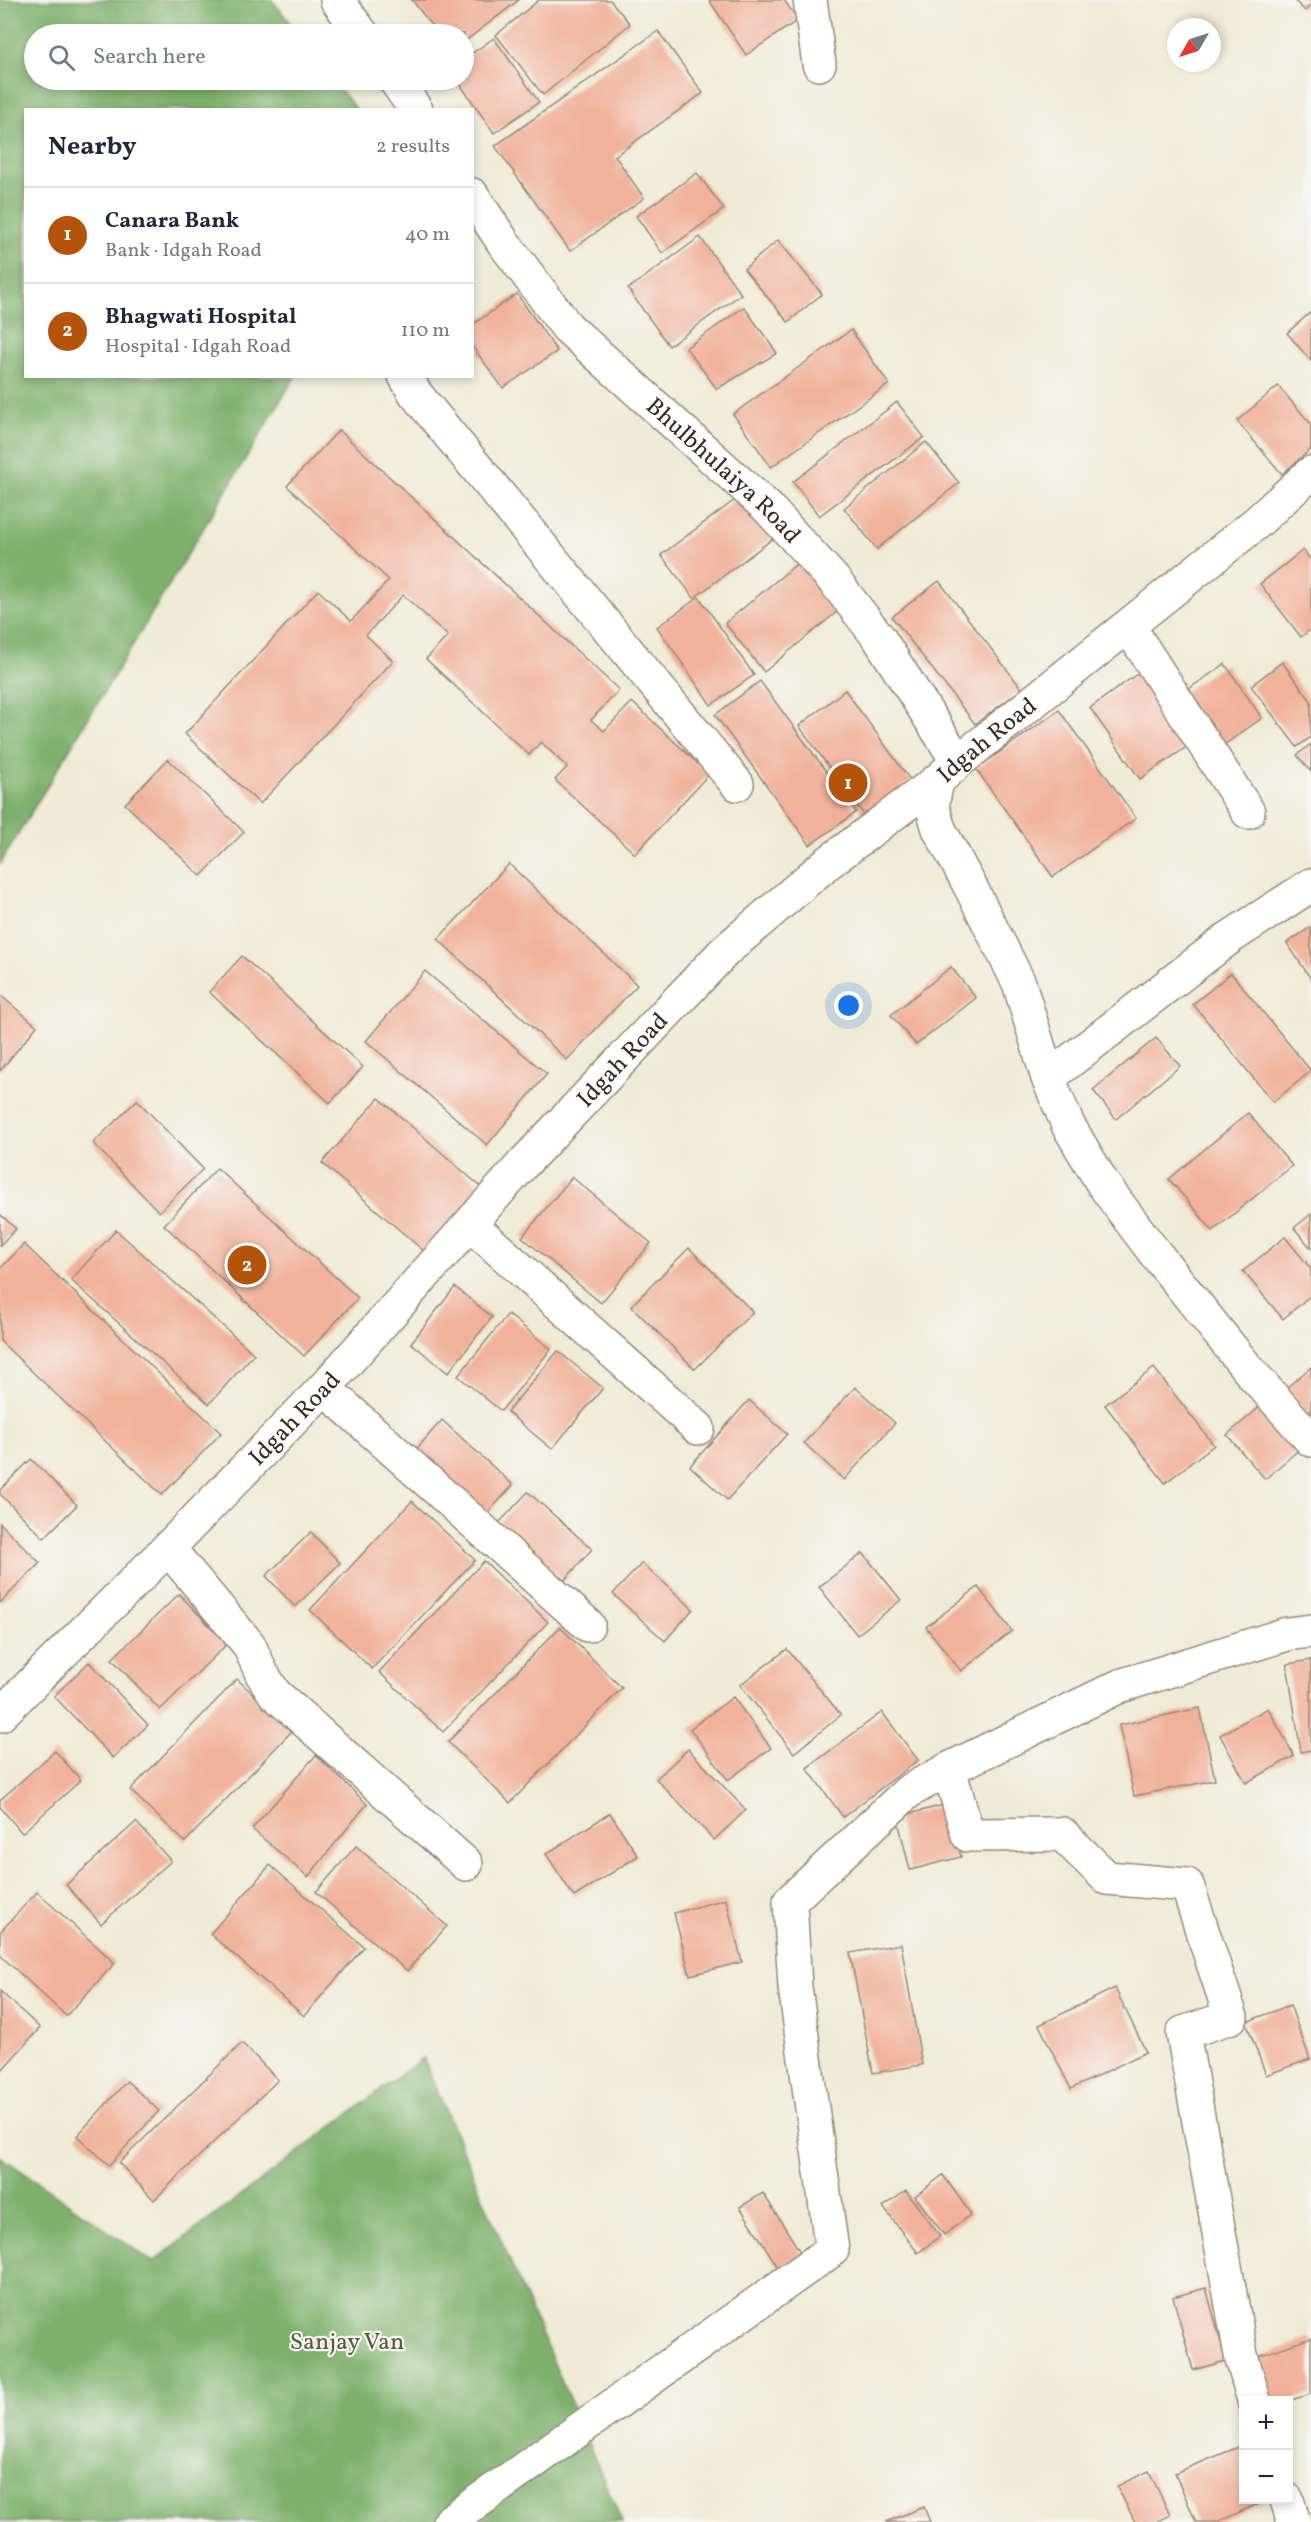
<!DOCTYPE html>
<html lang="en">
<head>
<meta charset="utf-8">
<style>
	body { margin:0; font-family:Vollkorn,serif; background:#f2f2f3; color:#1f2937 }
	.controls { position:absolute; right:18px; bottom:18px; display:grid; overflow:hidden; border-radius:0px; box-shadow:0 3px 9px #0003 }
	.controls button { width:54px; height:54px; display:grid; place-items:center; padding:0; border:0; border-bottom:2px solid #e0e1e3; background:#fff; color:#1f2937; font:30px sans-serif }
	.compass { position:absolute; left:1167px; top:18px; width:54px; height:54px; border-radius:50%; background:#fff; box-shadow:0 3px 9px #0003; rotate:231deg }
	.you { position:absolute; left:849px; top:1006px; width:21px; height:21px; margin:-15px; border:4px solid #fff; border-radius:50%; background:#1a73e8; box-shadow:0 0 0 9px #1a73e833 }
	.badge { display:grid; place-items:center; width:39px; height:39px; border-radius:50%; background:#b45309; color:#fff; font-size:20px; font-weight:700 }
	.pin { position:absolute; translate:-50% -50%; border:3px solid #fff; box-shadow:0 2px 6px #0006 }
	.list { margin:0; padding:0; list-style:none }
	h2 { display:flex; justify-content:space-between; align-items:center; height:78px; margin:0; padding:0 24px; font-size:26px }
	h2 small { font-size:20px; font-weight:400; color:#747a83 }
	.list li { display:grid; grid-template-columns:39px 1fr auto; gap:18px; align-items:center; box-sizing:border-box; height:96px; padding:0 24px; border-top:2px solid #e0e1e3 }
	.list b { display:block; font-size:22px; white-space:nowrap }
	.list p { margin:0; font-size:20px; white-space:nowrap; color:#747a83 }
	.list em { font-size:20px; font-style:normal; color:#747a83 }
	.icon { flex:none; width:33px; height:33px; fill:none; stroke:currentColor; stroke-width:2; stroke-linecap:round; stroke-linejoin:round }
	.map { position:relative; flex:none; width:1311px; height:2522px; overflow:hidden }
	.search { position:absolute; background:#fff; box-shadow:0 3px 9px #0003; left:24px; top:24px; width:450px; height:66px; display:flex; align-items:center; gap:15px; box-sizing:border-box; padding:0 21px; border-radius:33px; color:#747a83; font-size:22px }
	.panel { position:absolute; background:#fff; box-shadow:0 3px 9px #0003; left:24px; top:108px; width:450px; height:270px; border-radius:0px }
	.map>svg:first-child { display:block }
</style>
</head>
<body>
<div class="map">
<svg width="1311" height="2522" viewBox="0 0 1311 2522">
	<rect width="100%" height="100%" fill="#f6f6f2"/>
	<filter id="ink" filterUnits="userSpaceOnUse"><feTurbulence type="fractalNoise" baseFrequency=".0167" numOctaves="2"/><feDisplacementMap in="SourceGraphic" scale="12" xChannelSelector="R" yChannelSelector="G"/><feConvolveMatrix kernelMatrix="1 2 1 2 8 2 1 2 1" color-interpolation-filters="sRGB"/></filter>
	<filter id="wash" filterUnits="userSpaceOnUse"><feTurbulence type="fractalNoise" baseFrequency=".008" numOctaves="4" result="noise"/><feDisplacementMap in="SourceGraphic" scale="24" xChannelSelector="R" yChannelSelector="G"/><feGaussianBlur stdDeviation="1.35" result="paint"/><feColorMatrix in="noise" values="0 0 0 0 0 0 0 0 0 0 0 0 0 0 0 0 0 1.4 0 .05"/><feComposite in="paint" operator="in"/></filter>
	<g filter="url(#wash)">
		<rect width="100%" height="100%" fill="#efebd6"/>
		<g fill="#7eb06c" stroke="#5c6d45" stroke-width="1.5">
			<polygon points="0,0 272,0 299,34 34,34 34,80 333,80 356,109 26,110 26,376 295,377 0,864"/>
			<polygon points="423,2058 622,2522 0,2522 0,2156 153,2262"/>
		</g>
		<g id="blocks">
			<g fill="#f1b19a">
				<polygon points="412,0 519,0 464,42 464,34 438,34"/>
				<polygon points="539,0 610,0 630,24 543,95 496,35"/>
				<polygon points="709,0 784,0 798,20 746,55"/>
				<polygon points="1294,0 1311,0 1311,4 1305,11"/>
				<polygon points="658,31 703,93 615,156 644,198 570,251 495,146"/>
				<polygon points="494,38 539,102 494,133 457,80 464,80 464,59"/>
				<polygon points="697,173 724,209 662,253 636,216"/>
				<polygon points="700,237 741,294 669,346 628,289"/>
				<polygon points="778,240 822,294 788,322 744,269"/>
				<polygon points="517,294 557,351 503,388 472,346 472,325"/>
				<polygon points="744,307 777,353 717,389 686,348"/>
				<polygon points="1311,312 1311,361 1287,333"/>
				<polygon points="851,330 889,384 771,467 733,414"/>
				<polygon points="1278,386 1311,424 1311,449 1282,474 1237,421"/>
				<polygon points="897,402 924,437 819,516 793,482"/>
				<polygon points="339,430 619,690 591,720 604,731 632,702 709,774 635,854 555,780 567,767 541,742 529,755 426,659 448,636 403,595 366,635 393,661 260,804 185,734 318,590 351,621 389,580 287,486"/>
				<polygon points="926,442 959,483 877,549 844,508"/>
				<polygon points="743,494 775,537 694,598 661,555"/>
				<polygon points="1303,550 1311,560 1311,629 1301,637 1260,584"/>
				<polygon points="805,557 844,606 764,672 725,623"/>
				<polygon points="939,581 1022,689 975,724 892,617"/>
				<polygon points="699,597 754,675 711,705 657,627"/>
				<polygon points="1282,662 1311,701 1311,737 1297,747 1251,686"/>
				<polygon points="1225,664 1262,718 1218,749 1180,695"/>
				<polygon points="1144,669 1195,741 1140,779 1090,708"/>
				<polygon points="760,681 856,812 810,845 715,715"/>
				<polygon points="845,690 911,781 864,815 799,726"/>
				<polygon points="1059,710 1136,818 1053,877 976,769"/>
				<polygon points="1311,744 1311,772 1297,755"/>
				<polygon points="168,759 244,832 201,876 125,804"/>
				<polygon points="509,864 637,985 567,1060 438,939"/>
				<polygon points="1311,927 1311,979 1287,943"/>
				<polygon points="242,956 363,1067 330,1103 209,992"/>
				<polygon points="951,967 976,998 916,1045 891,1015"/>
				<polygon points="425,971 547,1074 487,1145 366,1041"/>
				<polygon points="1231,973 1311,1071 1273,1102 1193,1004"/>
				<polygon points="0,995 37,1026 0,1071"/>
				<polygon points="1156,1038 1180,1066 1116,1119 1093,1090"/>
				<polygon points="379,1098 481,1187 425,1252 322,1163"/>
				<polygon points="137,1100 203,1169 159,1212 93,1143"/>
				<polygon points="1248,1113 1292,1166 1213,1231 1169,1179"/>
				<polygon points="217,1168 358,1298 304,1356 164,1225"/>
				<polygon points="572,1177 651,1243 601,1303 522,1237"/>
				<polygon points="0,1214 16,1229 0,1245"/>
				<polygon points="1311,1214 1311,1248 1294,1228"/>
				<polygon points="116,1230 254,1354 209,1404 71,1280"/>
				<polygon points="1285,1237 1311,1269 1311,1295 1283,1319 1243,1271"/>
				<polygon points="24,1244 221,1433 162,1495 0,1341 0,1269"/>
				<polygon points="689,1248 753,1312 695,1369 631,1306"/>
				<polygon points="455,1287 492,1317 448,1373 411,1343"/>
				<polygon points="508,1314 551,1349 501,1411 458,1376"/>
				<polygon points="558,1351 603,1388 552,1449 507,1412"/>
				<polygon points="1311,1367 1311,1420 1285,1389"/>
				<polygon points="1154,1368 1214,1445 1165,1483 1105,1405"/>
				<polygon points="855,1387 895,1423 844,1480 804,1443"/>
				<polygon points="749,1400 787,1434 727,1500 690,1466"/>
				<polygon points="1263,1404 1301,1448 1265,1479 1227,1435"/>
				<polygon points="442,1420 513,1485 483,1518 412,1454"/>
				<polygon points="31,1459 77,1505 44,1538 0,1494 0,1490"/>
				<polygon points="528,1492 592,1549 564,1581 499,1523"/>
				<polygon points="412,1501 475,1560 372,1669 310,1610"/>
				<polygon points="0,1523 40,1563 0,1603"/>
				<polygon points="311,1532 340,1563 295,1607 266,1576"/>
				<polygon points="863,1553 901,1600 857,1635 819,1587"/>
				<polygon points="484,1561 548,1622 443,1732 379,1672"/>
				<polygon points="642,1563 693,1609 665,1641 613,1594"/>
				<polygon points="978,1587 1012,1631 961,1671 926,1627"/>
				<polygon points="179,1594 227,1644 160,1710 112,1659"/>
				<polygon points="560,1627 622,1688 510,1803 448,1742"/>
				<polygon points="787,1649 841,1715 794,1753 740,1685"/>
				<polygon points="1311,1660 1311,1750 1301,1752 1287,1664"/>
				<polygon points="89,1662 148,1725 113,1758 54,1696"/>
				<polygon points="237,1679 292,1731 185,1842 130,1790"/>
				<polygon points="733,1697 771,1748 728,1780 690,1729"/>
				<polygon points="1200,1708 1215,1780 1134,1796 1119,1725"/>
				<polygon points="1268,1708 1294,1756 1246,1783 1220,1735"/>
				<polygon points="882,1712 918,1760 843,1817 807,1768"/>
				<polygon points="688,1749 746,1810 714,1840 656,1779"/>
				<polygon points="55,1751 81,1780 22,1833 0,1807 0,1800"/>
				<polygon points="316,1755 367,1804 308,1877 252,1829"/>
				<polygon points="948,1804 961,1857 910,1870 897,1817"/>
				<polygon points="610,1813 638,1856 574,1897 546,1854"/>
				<polygon points="136,1822 171,1861 101,1924 66,1885"/>
				<polygon points="356,1846 447,1926 407,1971 316,1892"/>
				<polygon points="270,1865 364,1947 304,2016 210,1934"/>
				<polygon points="37,1892 115,1963 66,2016 0,1955 0,1932"/>
				<polygon points="726,1899 742,1962 690,1975 674,1913"/>
				<polygon points="901,1944 922,2065 873,2073 850,1953"/>
				<polygon points="1115,1988 1146,2052 1071,2089 1039,2025"/>
				<polygon points="0,1991 40,2028 0,2072"/>
				<polygon points="1290,2005 1310,2059 1266,2075 1246,2022"/>
				<polygon points="242,2043 278,2080 154,2200 119,2163"/>
				<polygon points="127,2081 159,2111 109,2165 77,2136"/>
				<polygon points="943,2175 971,2214 944,2235 915,2196"/>
				<polygon points="906,2191 940,2236 918,2253 883,2207"/>
				<polygon points="763,2193 802,2255 779,2269 740,2207"/>
				<polygon points="1206,2288 1226,2361 1193,2370 1173,2297"/>
				<polygon points="1311,2338 1311,2394 1288,2401 1265,2400 1250,2359"/>
				<polygon points="1241,2446 1244,2452 1244,2500 1264,2500 1265,2501 1217,2522 1196,2522 1175,2473"/>
				<polygon points="1149,2471 1170,2515 1156,2522 1135,2522 1117,2486"/>
				<polygon points="924,2507 930,2522 886,2522"/>
			</g>
		</g>
	</g>
	<g filter="url(#ink)">
		<use href="#blocks" fill-opacity="0" stroke="#958a7a" stroke-width="1.5"/>
		<g fill="none" stroke-linecap="round" stroke-linejoin="round">
			<defs>
				<g id="minor">
					<polyline points="337,0 362,34"/>
					<polyline points="810,0 819,64"/>
					<polyline points="395,80 416,110"/>
					<path id="s1" d="M 472,195 L 503,242 L 567,327 L 767,507 L 833,579 L 879,638 L 958,762"/>
					<polyline points="405,376 415,393 737,784"/>
					<polyline points="1129,627 1248,812"/>
					<polyline points="937,781 932,806 939,829 971,888 1019,983 1048,1078 1068,1125 1103,1184 1151,1248 1247,1368 1311,1440"/>
					<polyline points="1048,1078 1229,938 1311,885"/>
					<polyline points="470,1224 698,1428"/>
					<polyline points="324,1388 588,1625"/>
					<polyline points="168,1548 249,1645 262,1674 275,1694 466,1864"/>
					<path id="s2" d="M 0,1715 L 168,1548 L 324,1388 L 523,1164 L 725,951 L 825,865 L 937,781 L 958,762 L 1255,524 L 1311,473"/>
					<polyline points="949,1769 968,1835 1062,1834 1107,1878 1187,1885 1231,2017 1183,2033 1241,2355 1254,2400"/>
					<polyline points="1287,2500 1294,2522"/>
					<polyline points="449,2522 832,2250 795,1987 790,1901 909,1791 949,1769 1120,1686 1287,1634 1311,1631"/>
				</g>
			</defs>
			<use href="#minor" stroke="#958a7a" stroke-width="36"/>
			<use href="#minor" stroke="#fff" stroke-width="33"/>
		</g>
	</g>
	<g text-anchor="middle" stroke-width="4.5" stroke-linejoin="round" paint-order="stroke">
		<g font-size="24" fill="#3b2a1e" stroke="#f6f6f2">
			<text dy="8" stroke="none"><textPath href="#s1" startOffset="375">Bhulbhulaiya Road</textPath></text>
			<text dy="8" stroke="none"><textPath href="#s2" startOffset="1390">Idgah Road</textPath></text>
			<text dy="8" stroke="none"><textPath href="#s2" startOffset="904">Idgah Road</textPath></text>
			<text dy="8" stroke="none"><textPath href="#s2" startOffset="418">Idgah Road</textPath></text>
		</g>
		<g font-size="24" fill="#585b3a" stroke="#f6f6f2">
			<text x="347" y="2349">Sanjay Van</text>
		</g>
	</g>
</svg>
<div class="controls">
<button>+</button>
<button>−</button>
</div>
<svg class="compass" viewBox="-18 -18 36 36"><path d="M0-13l5 13h-10z" fill="#e53935"/><path d="M0 13l5-13h-10z" fill="#747a83"/></svg>
<div class="you"></div>
<div class="pin badge" style="left:848px;top:783px">1</div>
<div class="pin badge" style="left:247px;top:1265px">2</div>
<div class="search"><svg class="icon" aria-label="search" viewBox="0 0 24 24"><circle cx="10" cy="10" r="6"/><path d="M15 15l6 6"/></svg>Search here</div>
<section class="panel">
<h2>Nearby<small>2 results</small></h2>
<ul class="list">
<li><span class="badge">1</span><div><b>Canara Bank</b><p>Bank · Idgah Road</p></div><em>40 m</em></li>
<li><span class="badge">2</span><div><b>Bhagwati Hospital</b><p>Hospital · Idgah Road</p></div><em>110 m</em></li>
</ul>
</section>
</div>
</body>
</html>
